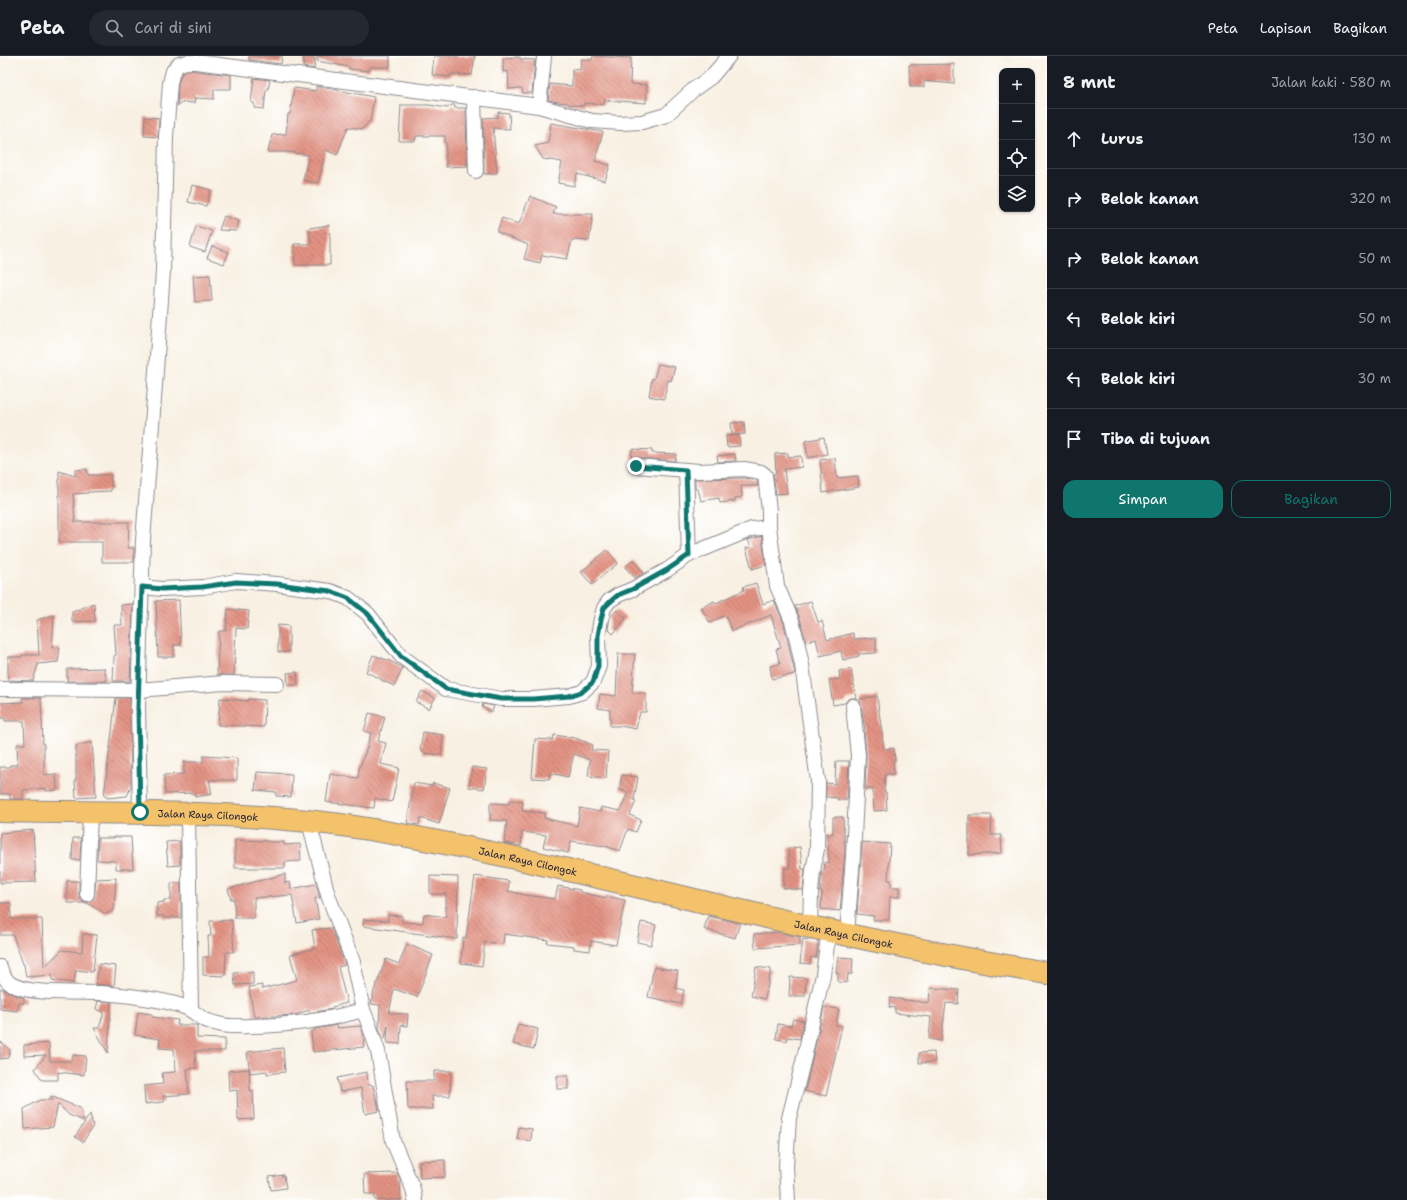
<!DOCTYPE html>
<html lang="id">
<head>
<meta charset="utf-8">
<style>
	body { margin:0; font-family:"Shantell Sans",sans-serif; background:#242831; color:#f1f3f6 }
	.controls { position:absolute; right:12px; top:12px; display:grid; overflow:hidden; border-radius:8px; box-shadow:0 1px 3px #0004 }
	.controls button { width:36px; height:36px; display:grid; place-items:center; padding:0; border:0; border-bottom:1px solid #363941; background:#171b24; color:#f1f3f6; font:20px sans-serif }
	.stop { position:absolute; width:12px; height:12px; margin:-9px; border:3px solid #0f766e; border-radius:50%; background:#fff }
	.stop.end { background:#0f766e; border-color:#fff; box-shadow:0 1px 4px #0008 }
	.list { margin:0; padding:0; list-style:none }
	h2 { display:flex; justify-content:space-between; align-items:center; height:52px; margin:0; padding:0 16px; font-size:17px }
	h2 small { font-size:13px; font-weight:400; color:#9ea1a6 }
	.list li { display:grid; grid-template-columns:26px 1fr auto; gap:12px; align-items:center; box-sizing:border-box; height:60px; padding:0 16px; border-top:1px solid #363941 }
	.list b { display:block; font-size:15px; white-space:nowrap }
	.list em { font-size:13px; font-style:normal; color:#9ea1a6 }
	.actions { display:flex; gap:8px; padding:12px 16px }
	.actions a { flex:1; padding:9px 0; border:1px solid #0f766e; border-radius:12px; text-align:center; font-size:14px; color:#0f766e }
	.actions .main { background:#0f766e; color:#fff }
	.icon { flex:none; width:22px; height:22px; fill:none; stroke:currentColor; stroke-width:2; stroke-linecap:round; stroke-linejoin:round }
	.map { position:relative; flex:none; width:1047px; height:1144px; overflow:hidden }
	header { display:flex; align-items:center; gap:24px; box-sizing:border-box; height:56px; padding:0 20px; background:#171b24; border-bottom:1px solid #363941 }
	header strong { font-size:19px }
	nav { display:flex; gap:22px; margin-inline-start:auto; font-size:14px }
	.search { width:280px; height:36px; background:#242831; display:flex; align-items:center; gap:10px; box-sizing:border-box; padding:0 14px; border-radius:22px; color:#9ea1a6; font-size:15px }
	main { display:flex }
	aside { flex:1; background:#171b24 }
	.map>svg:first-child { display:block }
</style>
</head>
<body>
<header>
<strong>Peta</strong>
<div class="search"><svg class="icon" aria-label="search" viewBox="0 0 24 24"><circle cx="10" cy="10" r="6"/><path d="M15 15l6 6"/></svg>Cari di sini</div>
<nav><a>Peta</a><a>Lapisan</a><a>Bagikan</a></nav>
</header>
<main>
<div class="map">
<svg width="1047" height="1144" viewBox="0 0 1047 1144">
	<defs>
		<pattern id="building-back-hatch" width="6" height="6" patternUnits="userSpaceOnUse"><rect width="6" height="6" fill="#e39383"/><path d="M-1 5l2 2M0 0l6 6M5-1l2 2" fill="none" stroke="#b8786c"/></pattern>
	</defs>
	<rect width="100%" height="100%" fill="#fff"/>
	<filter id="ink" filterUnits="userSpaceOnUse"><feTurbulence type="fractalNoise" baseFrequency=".025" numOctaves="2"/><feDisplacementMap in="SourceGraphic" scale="8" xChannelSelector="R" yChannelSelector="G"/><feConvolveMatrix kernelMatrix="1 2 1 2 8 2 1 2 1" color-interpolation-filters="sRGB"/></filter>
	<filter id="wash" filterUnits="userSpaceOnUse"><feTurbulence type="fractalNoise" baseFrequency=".012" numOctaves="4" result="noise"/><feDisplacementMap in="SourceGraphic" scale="16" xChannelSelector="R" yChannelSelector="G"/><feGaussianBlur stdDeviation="0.9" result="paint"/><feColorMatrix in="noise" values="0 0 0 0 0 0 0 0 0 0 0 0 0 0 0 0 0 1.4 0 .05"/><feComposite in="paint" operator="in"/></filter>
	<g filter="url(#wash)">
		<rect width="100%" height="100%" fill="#f8f0e2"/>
		<g id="blocks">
			<g fill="url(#building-back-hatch)">
				<polygon points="249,0 282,0 281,8 249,4"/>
				<polygon points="317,0 390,0 390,11 370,11 369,15 349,13 349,11 317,5"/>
				<polygon points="434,0 475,0 472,19 451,18 450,21 432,19"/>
				<polygon points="593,0 631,2 630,28 647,29 646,47 604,44 604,49 584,47 584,50 567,48 567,47 558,46 548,44 550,28 572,30 572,13 580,14 581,3 592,4"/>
				<polygon points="304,1 315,2 314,13 303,11"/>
				<polygon points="520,1 520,3 535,4 532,37 523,37 522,32 509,33 508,15 503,16 503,2"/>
				<polygon points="954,8 954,28 924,25 924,31 910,31 909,9"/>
				<polygon points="188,14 231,19 231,33 214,33 214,43 195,42 194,47 183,46 177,50 178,28 181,19 184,16"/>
				<polygon points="254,22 270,24 268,34 266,34 264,53 254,52 254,47 251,46"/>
				<polygon points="316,30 374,41 370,65 362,73 348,71 337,99 326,94 318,127 303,124 309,99 288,96 268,96 272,79 286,78 288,58 290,58 294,32 316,35"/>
				<polygon points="454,48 455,52 466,52 467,110 446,111 446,87 445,87 445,80 416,80 415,85 399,85 401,49 429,49 447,52"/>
				<polygon points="498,56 509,57 510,73 493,72 497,117 484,118 483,62 498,61"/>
				<polygon points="145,61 159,62 158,81 144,80"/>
				<polygon points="551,67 603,76 595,105 610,109 605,125 577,118 574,130 558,127 562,106 543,103 535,90 548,87"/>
				<polygon points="192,129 211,134 206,150 188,146"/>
				<polygon points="530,140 556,151 553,158 593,158 589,185 572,184 567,203 542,199 540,207 524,203 528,189 497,176 502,162 519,168"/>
				<polygon points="224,160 239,165 236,175 219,174"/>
				<polygon points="329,169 330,184 330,209 295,209 294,188 311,188 309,172"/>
				<polygon points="196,170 212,175 205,196 190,191"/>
				<polygon points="212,190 229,196 224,208 207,202"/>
				<polygon points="210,219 212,245 195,246 193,220"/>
				<polygon points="658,308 675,311 671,325 668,324 664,343 649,340 652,322 654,323"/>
				<polygon points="744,366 745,378 732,379 731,367"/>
				<polygon points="739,379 740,390 727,391 726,380"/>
				<polygon points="824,381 827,398 808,402 805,385"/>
				<polygon points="632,393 652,394 652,397 676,398 675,405 637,402 631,403"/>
				<polygon points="788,397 788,401 801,400 802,411 784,413 787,437 776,438 773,418 776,418 775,398"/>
				<polygon points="735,398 736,405 718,406 717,400"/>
				<polygon points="835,402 837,422 858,420 859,431 823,437 820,404"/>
				<polygon points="87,413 88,419 111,419 111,435 88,436 88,437 73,438 75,466 129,466 128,492 134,492 134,506 102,506 102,486 59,486 59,415 75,420 75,414"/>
				<polygon points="743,422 757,424 758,430 741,430 742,441 735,442 735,445 720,447 719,442 701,445 698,433 695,433 695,423"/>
				<polygon points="762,480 766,509 752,513 746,492 751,491 748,484"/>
				<polygon points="607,494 618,507 592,529 581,516"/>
				<polygon points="633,504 644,517 635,522 625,511"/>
				<polygon points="756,527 763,548 774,544 784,568 795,618 772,623 770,610 780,608 776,593 781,592 771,559 732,575 725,559 710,567 701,552 714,545 716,547 744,534 743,531"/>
				<polygon points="179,544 181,589 174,589 174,601 158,601 156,545"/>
				<polygon points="811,545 818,566 822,565 827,584 853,577 854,583 876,582 876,597 858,598 859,600 843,604 841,595 820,600 816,583 806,586 800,563 795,550"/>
				<polygon points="94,547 95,565 72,566 72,556"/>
				<polygon points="133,548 130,625 113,625 114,600 116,599 114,569 122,569 121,549"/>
				<polygon points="228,553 249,555 247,573 236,572 234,619 217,619 219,575 226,575"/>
				<polygon points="617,554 626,562 613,578 608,573 610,561"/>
				<polygon points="54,559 52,592 60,591 58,606 38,608 33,625 8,624 8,601 22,601 22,599 39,599 37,564"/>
				<polygon points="278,569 289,570 289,596 278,596"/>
				<polygon points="618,598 635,598 632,637 646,637 646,656 640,656 636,673 620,670 610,670 610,654 598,652 600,638 616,640"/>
				<polygon points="373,599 390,605 403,612 394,630 381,624 381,623 366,616"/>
				<polygon points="104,612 107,625 67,625 67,613"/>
				<polygon points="851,613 856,642 852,642 848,643 845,647 833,649 829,624 840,623 839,615"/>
				<polygon points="297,616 298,629 288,629 287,617"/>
				<polygon points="422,635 435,642 429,653 416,646"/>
				<polygon points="877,640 884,693 894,692 895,705 893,705 894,718 885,718 884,736 886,736 887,754 874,755 873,733 865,733 866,699 864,674 865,674 860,643"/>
				<polygon points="22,642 41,642 43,688 44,688 44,719 56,718 57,734 46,735 46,732 23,734 23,743 10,743 10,738 0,738 0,711 10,711 10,709 18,709 17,688 25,688 24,665 5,665 5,662 0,662 0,647 23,646"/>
				<polygon points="116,642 130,642 131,731 127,740 107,742 106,740 104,740"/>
				<polygon points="220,642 248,645 248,643 265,644 264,671 218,669"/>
				<polygon points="483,648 494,650 492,656 482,651"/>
				<polygon points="369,657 385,661 378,685 386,687 381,708 399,712 392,746 375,742 374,752 326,746 330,718 358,722 359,713 367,692 371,677 364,675"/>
				<polygon points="423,676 443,679 441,699 423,697 423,694 420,694"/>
				<polygon points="554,679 575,682 593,689 591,694 608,695 606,722 588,720 590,704 574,698 568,721 550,717 549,723 532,722 535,683 553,684"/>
				<polygon points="92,686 96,741 76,742 75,724 76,724 76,690"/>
				<polygon points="203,700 237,702 237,724 209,724 212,738 195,741 194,737 165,738 164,719 184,718 184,706 203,706"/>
				<polygon points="836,705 849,705 847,744 838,744 838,742 826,741 826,727 835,728"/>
				<polygon points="472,711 487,713 484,733 469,731"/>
				<polygon points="257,716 292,718 291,741 276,740 276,736 255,734"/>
				<polygon points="622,719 638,721 634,744 636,745 630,759 641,764 636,776 628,773 620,795 605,790 571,785 568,797 543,791 546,779 522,776 521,790 504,787 507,765 490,764 490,747 509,748 509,744 523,746 522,755 545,757 544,762 577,770 580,752 600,756 601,751 620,755 628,736 619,734"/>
				<polygon points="414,727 432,730 433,727 450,732 439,768 420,762 419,769 407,767"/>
				<polygon points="969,759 992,759 991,779 1001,779 1002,797 969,799"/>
				<polygon points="833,761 843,761 845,795 840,855 821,853 822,836 820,836 822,815 824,815 825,806 829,807 827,778 833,778"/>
				<polygon points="33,774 36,826 0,827 0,777"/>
				<polygon points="114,781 131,781 133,813 116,813 116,805 97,804 98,782 114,782"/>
				<polygon points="73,782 81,782 80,804 72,804"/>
				<polygon points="235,784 268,785 268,786 284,786 284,789 300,788 301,805 285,806 285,812 235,812"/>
				<polygon points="180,785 180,809 168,810 166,786"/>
				<polygon points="862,786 890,788 888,824 891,824 891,831 899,831 899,841 890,841 889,864 873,864 874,860 857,858"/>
				<polygon points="800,791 802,813 805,813 803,834 783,832 785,812 790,812 788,792"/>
				<polygon points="285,818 285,827 290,826 291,833 316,828 320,842 315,842 319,863 297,867 292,839 254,842 254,862 235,862 234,843 231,843 228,833"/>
				<polygon points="430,820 458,821 457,883 363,870 364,863 388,865 388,859 402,860 402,866 423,867 424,858 446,861 446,838 430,838"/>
				<polygon points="475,820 509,825 508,835 525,839 555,843 558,830 580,834 580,836 606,842 606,840 625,844 616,889 591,885 590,895 574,893 574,890 547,887 548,884 504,878 503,888 485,886 482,910 461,907 463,882 466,882"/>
				<polygon points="116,822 114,854 106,858 87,847 67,847 67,825 79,825 79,842 82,845 87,846 91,845 94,842 96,823"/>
				<polygon points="171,827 181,827 181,862 164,862 164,860 157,860 157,847 164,846 164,844 171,844"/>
				<polygon points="0,847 11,847 11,863 42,863 44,911 62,894 82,896 83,878 97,879 93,916 76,914 74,927 52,924 52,919 26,921 24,908 23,908 13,879 0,879"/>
				<polygon points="708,860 740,867 735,882 704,873"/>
				<polygon points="232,864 234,896 226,896 225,920 203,919 203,901 209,901 208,880 211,880 210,865"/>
				<polygon points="641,866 656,869 651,889 637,886"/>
				<polygon points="331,872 345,908 345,909 338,911 347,947 332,951 333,953 313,956 310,957 309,954 295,959 254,961 249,931 262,929 262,933 297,924 290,899 315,892 312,874"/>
				<polygon points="778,876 800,881 800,889 755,892 754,878"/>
				<polygon points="803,883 818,885 816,902 811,901 810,908 800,907"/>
				<polygon points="407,888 433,899 417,941 394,933 389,957 408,958 407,970 401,969 400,988 387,987 388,969 385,982 383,982 379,972 380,949 371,948 374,935 386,903 399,908"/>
				<polygon points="838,901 853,902 852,918 848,918 847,927 838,926 838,917 836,917"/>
				<polygon points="99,908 116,910 114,930 96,928"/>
				<polygon points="654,911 678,915 675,932 684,934 681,948 648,941"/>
				<polygon points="756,911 771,913 765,943 751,940"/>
				<polygon points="253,916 253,928 235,929 234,917"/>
				<polygon points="790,921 806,922 805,940 789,940"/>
				<polygon points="0,932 15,939 24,942 24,947 19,947 17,955 0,953"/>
				<polygon points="930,932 959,934 958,948 946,947 941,985 929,983 931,961 895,957 895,952 889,951 890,942 929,947"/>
				<polygon points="98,945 111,946 108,997 94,972 99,972 104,956 96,953"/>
				<polygon points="824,951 839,953 836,969 842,970 826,1040 805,1035"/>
				<polygon points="138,956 152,958 152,961 178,964 177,969 197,969 197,982 225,983 225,995 195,995 196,1012 187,1013 189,1038 163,1040 164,1046 145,1048 144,1030 163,1028 162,1017 175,1016 174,993 159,992 160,983 135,979"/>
				<polygon points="793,963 804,965 800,983 788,981 787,985 776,983 778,968 791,970"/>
				<polygon points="518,968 538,973 534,993 513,988"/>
				<polygon points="337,969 338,972 360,970 363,976 364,991 313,996 311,975 315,975 314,973"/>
				<polygon points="0,985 10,994 8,1002 0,1003"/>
				<polygon points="49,987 50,1005 71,1005 73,999 86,1000 84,1019 58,1016 58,1024 42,1024 35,1013 46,999 24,1000 24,989"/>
				<polygon points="283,992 285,1016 267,1018 267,1015 250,1017 247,996"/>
				<polygon points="934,996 935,1006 919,1007 919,997"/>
				<polygon points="249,1013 250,1035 253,1035 254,1063 238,1064 237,1034 229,1035 228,1015"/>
				<polygon points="434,1015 451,1015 450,1040 432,1040 433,1053 408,1053 407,1025 434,1025"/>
				<polygon points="367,1016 368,1029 373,1029 376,1043 377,1043 379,1055 365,1058 361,1032 340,1036 337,1022"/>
				<rect x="557" y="1020" width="11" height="13"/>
				<polygon points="50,1040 80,1052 84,1065 69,1059 58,1048 53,1071 25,1073 24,1053 40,1044 53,1044"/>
				<polygon points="90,1058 93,1070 83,1086 75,1081"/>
				<polygon points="519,1071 532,1073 531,1085 517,1083"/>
				<polygon points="445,1104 445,1121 420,1122 419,1105"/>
				<polygon points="397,1117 400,1123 401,1144 375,1144 374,1138 365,1138 364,1118"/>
				<polygon points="284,1119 286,1132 271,1134 269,1121"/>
			</g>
		</g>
	</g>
	<g filter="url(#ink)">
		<use href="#blocks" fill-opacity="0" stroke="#8d898e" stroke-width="1"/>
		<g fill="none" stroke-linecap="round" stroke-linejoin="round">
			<defs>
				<g id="street">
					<polyline points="474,41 476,115"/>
					<polyline points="539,50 544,1"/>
					<polyline points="636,410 699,415 744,413 761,416 765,419 769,455 769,471 777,530 792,565 797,585 802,609 818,725 817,793 813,815 811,836 810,871"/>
					<polyline points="689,499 752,473 769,471"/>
					<polyline points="142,531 162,533 203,531 236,525 277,528 330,535 348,542 368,558 401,600 420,614 446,633 501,643 533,643 569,640 582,636 593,626 599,610 598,580 601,563 604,552 609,545 618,539 633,533 667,514 689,499 686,414"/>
					<polyline points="0,633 138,634 224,627 277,628"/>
					<polyline points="140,756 138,651 143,484 154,343 163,215 166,81 170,27 173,15 179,8 187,6 196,6 539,50 592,65 621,67 642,66 666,59 694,33 711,21 729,0"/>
					<polyline points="188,759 191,954"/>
					<polyline points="309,766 328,839 353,906 363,954 368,966 378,995 393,1085 413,1133 415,1144"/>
					<polyline points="87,838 90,756"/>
					<polyline points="847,878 853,801 858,699 853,650"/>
					<path d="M 0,911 C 2,918 5,924 11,928 C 28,939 79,936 101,937 C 125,939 165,943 187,952 C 193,955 197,959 202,962 C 207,966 225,970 231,970 C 275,971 321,966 363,954"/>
					<polyline points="788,1144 786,1111 789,1062 804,1002 823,919 829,874"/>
				</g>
				<g id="highway">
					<path id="s1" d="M 0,755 C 122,758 246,753 368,773 C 517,798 663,838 811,871 C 889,888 968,904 1047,917"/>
				</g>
			</defs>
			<use href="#street" stroke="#8d898e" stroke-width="16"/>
			<use href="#highway" stroke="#8d898e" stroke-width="24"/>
			<use href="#street" stroke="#fff" stroke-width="14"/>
			<use href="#highway" stroke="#f3c26a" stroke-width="22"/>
		</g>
	</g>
	<g fill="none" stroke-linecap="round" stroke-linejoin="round" filter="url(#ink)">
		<polyline stroke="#0f766e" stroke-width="5" points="140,756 138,651 142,531 162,533 202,531 236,526 277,528 330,535 348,542 368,558 401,600 420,614 446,633 501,643 533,643 569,640 582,636 593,626 598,610 598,580 601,563 604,552 610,546 618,539 633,533 667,514 689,499 686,414 636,410"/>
	</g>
	<g text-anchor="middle" stroke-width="3" stroke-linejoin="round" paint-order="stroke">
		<g font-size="10" fill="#22223b" stroke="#fff">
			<text dy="4" stroke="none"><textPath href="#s1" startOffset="208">Jalan Raya Cilongok</textPath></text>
			<text dy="4" stroke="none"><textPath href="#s1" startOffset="532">Jalan Raya Cilongok</textPath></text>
			<text dy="4" stroke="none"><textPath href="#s1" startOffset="856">Jalan Raya Cilongok</textPath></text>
		</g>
	</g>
</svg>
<div class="controls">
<button>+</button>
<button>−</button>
<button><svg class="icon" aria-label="locate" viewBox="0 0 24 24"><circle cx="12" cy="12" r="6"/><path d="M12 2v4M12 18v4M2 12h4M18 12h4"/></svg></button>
<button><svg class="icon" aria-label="layers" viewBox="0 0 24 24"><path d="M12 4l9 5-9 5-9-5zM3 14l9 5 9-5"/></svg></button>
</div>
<div class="stop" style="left:140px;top:756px"></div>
<div class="stop end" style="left:636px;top:410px"></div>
</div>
<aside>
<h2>8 mnt<small>Jalan kaki · 580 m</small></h2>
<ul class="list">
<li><svg class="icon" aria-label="ahead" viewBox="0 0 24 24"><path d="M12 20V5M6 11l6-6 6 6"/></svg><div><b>Lurus</b></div><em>130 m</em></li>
<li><svg class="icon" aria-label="right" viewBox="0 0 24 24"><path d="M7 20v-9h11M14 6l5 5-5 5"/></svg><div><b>Belok kanan</b></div><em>320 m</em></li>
<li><svg class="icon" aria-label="right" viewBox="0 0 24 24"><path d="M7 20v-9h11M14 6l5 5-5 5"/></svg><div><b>Belok kanan</b></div><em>50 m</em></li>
<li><svg class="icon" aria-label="left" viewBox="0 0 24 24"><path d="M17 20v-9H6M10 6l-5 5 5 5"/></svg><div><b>Belok kiri</b></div><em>50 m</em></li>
<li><svg class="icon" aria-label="left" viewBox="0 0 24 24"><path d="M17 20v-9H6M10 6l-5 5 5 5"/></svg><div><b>Belok kiri</b></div><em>30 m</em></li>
<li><svg class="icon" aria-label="arrive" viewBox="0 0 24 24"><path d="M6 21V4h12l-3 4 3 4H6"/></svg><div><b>Tiba di tujuan</b></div></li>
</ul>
<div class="actions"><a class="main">Simpan</a><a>Bagikan</a></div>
</aside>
</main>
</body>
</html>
